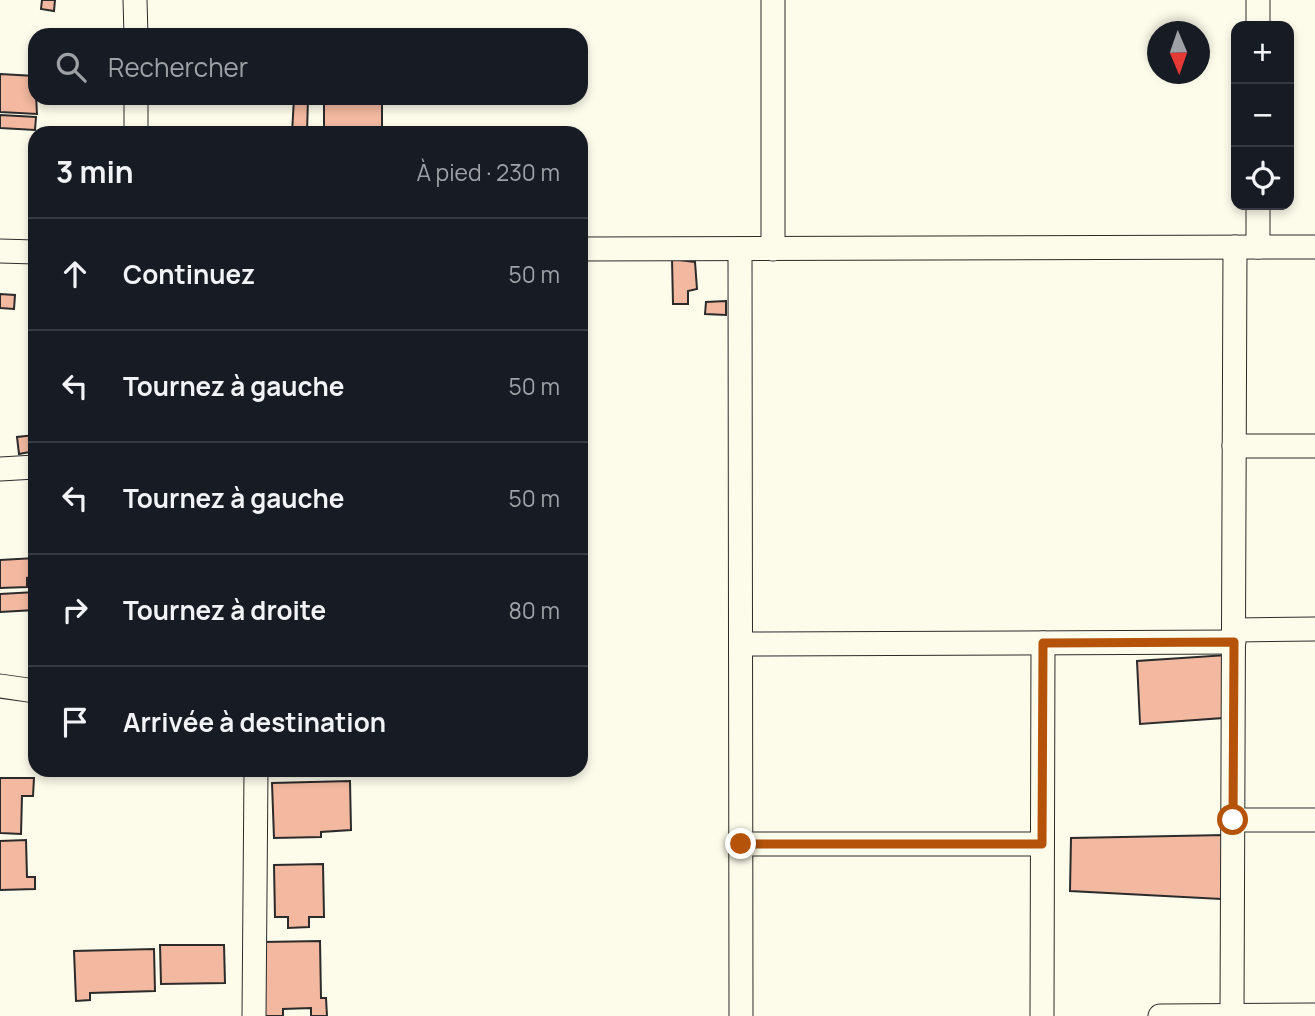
<!DOCTYPE html>
<html lang="fr">
<head>
<meta charset="utf-8">
<style>
	body { margin:0; font-family:Manrope,sans-serif; background:#20242c; color:#f1f3f6 }
	.controls { position:absolute; right:21px; top:21px; display:grid; overflow:hidden; border-radius:14px; box-shadow:0 4px 10px #0003 }
	.controls button { width:63px; height:63px; display:grid; place-items:center; padding:0; border:0; border-bottom:2px solid #363941; background:#171b24; color:#f1f3f6; font:35px sans-serif }
	.compass { position:absolute; left:1147px; top:21px; width:63px; height:63px; border-radius:50%; background:#171b24; box-shadow:0 4px 10px #0003; rotate:178deg }
	.stop { position:absolute; width:21px; height:21px; margin:-16px; border:5px solid #b45309; border-radius:50%; background:#fff }
	.stop.end { background:#b45309; border-color:#fff; box-shadow:0 2px 7px #0008 }
	.list { margin:0; padding:0; list-style:none }
	h2 { display:flex; justify-content:space-between; align-items:center; height:91px; margin:0; padding:0 28px; font-size:30px }
	h2 small { font-size:23px; font-weight:400; color:#9ea1a6 }
	.list li { display:grid; grid-template-columns:46px 1fr auto; gap:21px; align-items:center; box-sizing:border-box; height:112px; padding:0 28px; border-top:2px solid #363941 }
	.list b { display:block; font-size:26px; white-space:nowrap }
	.list em { font-size:23px; font-style:normal; color:#9ea1a6 }
	.icon { flex:none; width:38px; height:38px; fill:none; stroke:currentColor; stroke-width:2; stroke-linecap:round; stroke-linejoin:round }
	.map { position:relative; flex:none; width:1315px; height:1016px; overflow:hidden }
	.search { position:absolute; background:#171b24; box-shadow:0 4px 10px #0003; left:28px; top:28px; width:560px; height:77px; display:flex; align-items:center; gap:18px; box-sizing:border-box; padding:0 24px; border-radius:21px; color:#9ea1a6; font-size:26px }
	.panel { position:absolute; background:#171b24; box-shadow:0 4px 10px #0003; left:28px; top:126px; width:560px; height:651px; border-radius:21px }
	.map>svg:first-child { display:block }
</style>
</head>
<body>
<div class="map">
<svg width="1315" height="1016" viewBox="0 0 1315 1016">
	<rect width="100%" height="100%" fill="#fdfbea"/>
	<g fill="#f2b8a0" stroke="#2b2b2b" stroke-width="2">
		<polygon points="42,0 55,0 54,11 41,9"/>
		<polygon points="0,74 35,76 37,114 0,112"/>
		<polygon points="294,98 308,98 307,133 292,133"/>
		<rect x="324" y="98" width="58" height="35"/>
		<polygon points="0,115 36,117 35,130 0,128"/>
		<polygon points="672,259 695,262 697,289 688,291 688,304 673,304"/>
		<polygon points="0,294 15,295 14,309 0,308"/>
		<polygon points="726,301 726,315 705,314 706,302"/>
		<polygon points="35,435 35,451 19,454 17,437"/>
		<polygon points="35,558 35,577 27,578 27,587 0,588 0,560"/>
		<polygon points="35,592 35,610 0,612 0,594"/>
		<polygon points="1227,655 1223,718 1140,724 1137,661"/>
		<polygon points="0,778 34,778 33,796 22,796 21,834 0,833"/>
		<polygon points="350,781 351,830 321,832 321,837 274,838 272,783"/>
		<polygon points="1225,835 1221,899 1070,891 1071,838"/>
		<polygon points="26,840 27,877 35,877 35,889 0,890 0,841"/>
		<polygon points="323,864 324,917 309,917 309,927 288,928 288,917 275,917 274,865"/>
		<polygon points="320,941 321,998 326,998 327,1016 311,1016 311,1008 283,1009 283,1016 265,1016 263,942"/>
		<polygon points="160,945 224,945 225,983 161,984"/>
		<polygon points="154,949 155,991 90,993 90,1000 76,1001 74,951"/>
	</g>
	<g fill="none" stroke-linecap="round" stroke-linejoin="round">
		<defs>
			<g id="minor">
				<polyline points="135,0 136,35"/>
				<polyline points="1258,0 1258,26"/>
				<polyline points="136,98 136,133"/>
				<polyline points="1258,205 1258,247"/>
				<polyline points="581,249 1315,247"/>
				<polyline points="740,249 741,1016"/>
				<polyline points="773,249 773,0"/>
				<polyline points="0,251 35,252"/>
				<polyline points="1234,446 1315,446"/>
				<polyline points="0,469 35,467"/>
				<polyline points="1234,630 1315,629"/>
				<polyline points="741,644 1234,642"/>
				<polyline points="0,686 35,691"/>
				<polyline points="1233,820 1315,820"/>
				<polyline points="741,844 1042,844"/>
				<polyline points="254,1016 256,770"/>
				<polyline points="1042,1016 1043,643"/>
				<polyline points="1160,1016 1315,1015"/>
				<polyline points="1232,1016 1235,247"/>
			</g>
		</defs>
		<use href="#minor" stroke="#2b2b2b" stroke-width="25"/>
		<use href="#minor" stroke="#fdfbea" stroke-width="23"/>
	</g>
	<g fill="none" stroke-linecap="round" stroke-linejoin="round">
		<polyline stroke="#b45309" stroke-width="9" points="741,844 1042,844 1043,643 1234,642 1233,820"/>
	</g>
</svg>
<div class="controls">
<button>+</button>
<button>−</button>
<button><svg class="icon" aria-label="locate" viewBox="0 0 24 24"><circle cx="12" cy="12" r="6"/><path d="M12 2v4M12 18v4M2 12h4M18 12h4"/></svg></button>
</div>
<svg class="compass" viewBox="-18 -18 36 36"><path d="M0-13l5 13h-10z" fill="#e53935"/><path d="M0 13l5-13h-10z" fill="#9ea1a6"/></svg>
<div class="stop" style="left:1233px;top:820px"></div>
<div class="stop end" style="left:741px;top:844px"></div>
<div class="search"><svg class="icon" aria-label="search" viewBox="0 0 24 24"><circle cx="10" cy="10" r="6"/><path d="M15 15l6 6"/></svg>Rechercher</div>
<section class="panel">
<h2>3 min<small>À pied · 230 m</small></h2>
<ul class="list">
<li><svg class="icon" aria-label="ahead" viewBox="0 0 24 24"><path d="M12 20V5M6 11l6-6 6 6"/></svg><div><b>Continuez</b></div><em>50 m</em></li>
<li><svg class="icon" aria-label="left" viewBox="0 0 24 24"><path d="M17 20v-9H6M10 6l-5 5 5 5"/></svg><div><b>Tournez à gauche</b></div><em>50 m</em></li>
<li><svg class="icon" aria-label="left" viewBox="0 0 24 24"><path d="M17 20v-9H6M10 6l-5 5 5 5"/></svg><div><b>Tournez à gauche</b></div><em>50 m</em></li>
<li><svg class="icon" aria-label="right" viewBox="0 0 24 24"><path d="M7 20v-9h11M14 6l5 5-5 5"/></svg><div><b>Tournez à droite</b></div><em>80 m</em></li>
<li><svg class="icon" aria-label="arrive" viewBox="0 0 24 24"><path d="M6 21V4h12l-3 4 3 4H6"/></svg><div><b>Arrivée à destination</b></div></li>
</ul>
</section>
</div>
</body>
</html>
